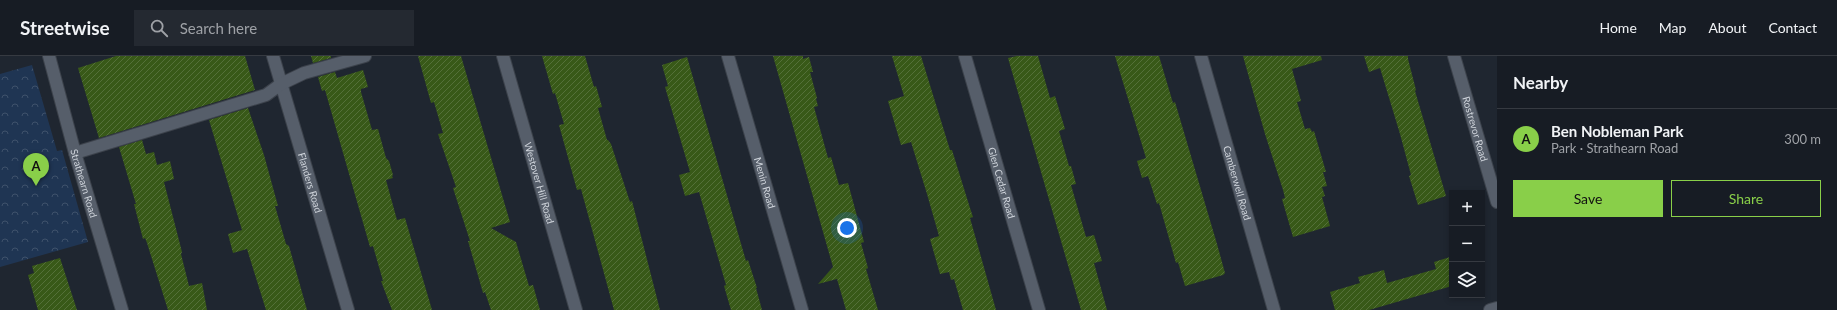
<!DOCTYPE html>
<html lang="en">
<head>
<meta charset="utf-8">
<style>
	body { margin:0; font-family:Lato,sans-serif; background:#242931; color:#f1f3f6 }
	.controls { position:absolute; right:12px; bottom:12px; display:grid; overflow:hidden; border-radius:0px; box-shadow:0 2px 6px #0003 }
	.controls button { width:36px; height:36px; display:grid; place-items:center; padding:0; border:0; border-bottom:1px solid #363a41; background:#171c24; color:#f1f3f6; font:20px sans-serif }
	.you { position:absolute; left:847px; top:172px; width:14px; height:14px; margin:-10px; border:3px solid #fff; border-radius:50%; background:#1a73e8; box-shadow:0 0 0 6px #1a73e833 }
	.badge { display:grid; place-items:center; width:26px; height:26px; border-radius:50%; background:#89cf49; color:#111; font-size:13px; font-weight:700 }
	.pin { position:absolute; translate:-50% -33px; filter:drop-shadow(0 1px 2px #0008) }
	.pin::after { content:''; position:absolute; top:21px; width:14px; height:12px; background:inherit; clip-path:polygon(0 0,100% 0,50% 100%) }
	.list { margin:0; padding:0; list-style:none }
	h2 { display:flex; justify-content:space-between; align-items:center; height:52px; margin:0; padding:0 16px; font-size:17px }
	h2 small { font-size:13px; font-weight:400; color:#9ea1a6 }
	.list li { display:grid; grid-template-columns:26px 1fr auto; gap:12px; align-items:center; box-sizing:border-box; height:60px; padding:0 16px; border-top:1px solid #363a41 }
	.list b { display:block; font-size:15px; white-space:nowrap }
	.list p { margin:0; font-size:13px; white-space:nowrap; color:#9ea1a6 }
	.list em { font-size:13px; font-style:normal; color:#9ea1a6 }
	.actions { display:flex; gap:8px; padding:12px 16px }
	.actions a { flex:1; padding:9px 0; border:1px solid #89cf49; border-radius:0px; text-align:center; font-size:14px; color:#89cf49 }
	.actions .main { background:#89cf49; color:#111 }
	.icon { flex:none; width:22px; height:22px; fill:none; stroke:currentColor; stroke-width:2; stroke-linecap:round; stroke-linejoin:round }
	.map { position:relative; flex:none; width:1497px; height:254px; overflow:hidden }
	header { display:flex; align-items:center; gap:24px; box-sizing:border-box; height:56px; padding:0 20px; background:#171c24; border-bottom:1px solid #363a41 }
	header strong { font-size:19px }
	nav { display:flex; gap:22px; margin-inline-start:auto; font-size:14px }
	.search { width:280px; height:36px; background:#242931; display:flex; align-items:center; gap:10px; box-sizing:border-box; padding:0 14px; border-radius:0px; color:#9ea1a6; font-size:15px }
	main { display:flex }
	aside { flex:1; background:#171c24 }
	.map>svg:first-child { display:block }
</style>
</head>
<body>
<header>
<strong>Streetwise</strong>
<div class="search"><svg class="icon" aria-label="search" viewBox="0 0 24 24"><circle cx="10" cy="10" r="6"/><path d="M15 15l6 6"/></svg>Search here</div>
<nav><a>Home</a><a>Map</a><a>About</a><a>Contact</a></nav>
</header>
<main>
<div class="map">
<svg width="1497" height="254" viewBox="0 0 1497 254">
	<defs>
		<pattern id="park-crowns" width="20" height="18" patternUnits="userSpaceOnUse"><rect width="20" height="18" fill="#1f3553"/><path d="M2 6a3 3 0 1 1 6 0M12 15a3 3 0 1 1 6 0" fill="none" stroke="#3e516b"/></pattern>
		<pattern id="building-hatch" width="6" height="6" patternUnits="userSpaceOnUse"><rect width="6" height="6" fill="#385918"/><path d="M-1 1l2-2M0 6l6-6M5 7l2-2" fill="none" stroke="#547039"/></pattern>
	</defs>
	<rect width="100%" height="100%" fill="#1f2630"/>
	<polygon fill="url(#park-crowns)" points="32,9 57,95 62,94 88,186 0,211 0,18"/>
	<g fill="url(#building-hatch)">
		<polygon points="116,0 245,0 255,34 99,82 78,12"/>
		<polygon points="311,0 331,0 331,2 313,7"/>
		<polygon points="418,0 461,0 510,166 491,172 516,186 529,230 533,229 540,254 491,254 485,236 483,237 477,216 468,185 470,185 453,132 456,131 438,78 443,77 434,46 431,47"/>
		<polygon points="542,0 585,0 594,31 596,30 602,51 598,52 607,84 608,84 611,88 630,146 632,145 660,254 614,254 581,133 577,134 559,69 564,68 555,37 553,38"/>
		<polygon points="773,0 803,0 803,3 809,1 813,16 810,16 817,42 816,43 818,50 814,51 828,102 831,101 839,129 848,127 864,186 861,187 868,212 866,213 878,254 846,254 837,223 818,228 833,211"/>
		<polygon points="892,0 921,0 950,94 952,94 970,152 973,161 970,162 996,254 963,254 954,223 951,224 949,216 940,218 930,183 939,180 927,138 911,86 901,89 888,45 904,40"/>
		<polygon points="1017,0 1038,0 1050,42 1055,40 1065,73 1059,75 1069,110 1071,110 1076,128 1071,129 1086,181 1094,179 1102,205 1094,207 1107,254 1081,254 1008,2"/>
		<polygon points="1115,0 1159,0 1173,47 1175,46 1217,188 1225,217 1223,219 1185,230 1178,206 1176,207 1159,147 1157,148 1148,120 1142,122 1137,105 1146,102"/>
		<polygon points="1243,0 1321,0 1322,4 1292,13 1301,45 1297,46 1305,73 1310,72 1312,76 1314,75 1326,116 1323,116 1327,130 1322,131 1325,140 1322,141 1330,170 1293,181 1282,143 1285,142 1283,134 1265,78"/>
		<polygon points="1364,0 1408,0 1408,3 1416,34 1415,35 1446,140 1418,149 1409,120 1411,119 1400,78 1380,12 1369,16"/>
		<polygon points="687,1 746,205 748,204 757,232 756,232 762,254 731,254 724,230 726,229 699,136 685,140 679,119 690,116 665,31 668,30 662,9"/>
		<polygon points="363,14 368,31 361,33 361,36 372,74 378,73 386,102 389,105 393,119 392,120 393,122 386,124 397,164 405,162 432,254 392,254 381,225 383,225 373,190 370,191 325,34 322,35 318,21 335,16 337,22"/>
		<polygon points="248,52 264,99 278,150 275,150 286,188 289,190 307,254 266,254 247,193 233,197 228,178 242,174 209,64"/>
		<polygon points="142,84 146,98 154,96 157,109 170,105 174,123 164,126 182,196 181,198 189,230 202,227 207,254 168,254 147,187 145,182 143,183 134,148 136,148 119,91"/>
		<polygon points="1450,201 1452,208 1452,230 1369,254 1335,254 1330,236 1360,227 1358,221 1384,214 1387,227 1436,213 1434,206"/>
		<polygon points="60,202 77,254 38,254 28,219 34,217 32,210"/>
	</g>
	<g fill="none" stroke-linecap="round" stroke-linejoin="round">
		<defs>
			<g id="minor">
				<path id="s1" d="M 49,0 L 75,97 L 122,254"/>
				<path id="s2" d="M 273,0 L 348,254"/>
				<path id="s3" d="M 503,0 L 576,254"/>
				<path id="s4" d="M 728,0 L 802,254"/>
				<path id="s5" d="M 965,0 L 1039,254"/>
				<path id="s6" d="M 1201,0 L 1274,254"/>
				<path id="s7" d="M 1454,0 L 1497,146"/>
				<polyline points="75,97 266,39 281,28 304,17 365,0"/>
				<polyline points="1490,254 1497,252"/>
			</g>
		</defs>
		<use href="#minor" stroke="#3c424b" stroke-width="14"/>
		<use href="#minor" stroke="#565e6a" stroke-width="12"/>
	</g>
	<g text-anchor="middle" stroke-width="4" stroke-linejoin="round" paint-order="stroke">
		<g font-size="10" fill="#cfd4db" stroke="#1f2630">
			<text dy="4" stroke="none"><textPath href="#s7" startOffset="76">Rostrevor Road</textPath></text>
			<text dy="4" stroke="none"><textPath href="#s1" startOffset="132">Strathearn Road</textPath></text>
			<text dy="4" stroke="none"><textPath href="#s2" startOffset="132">Flanders Road</textPath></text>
			<text dy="4" stroke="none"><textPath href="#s3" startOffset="132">Westover Hill Road</textPath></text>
			<text dy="4" stroke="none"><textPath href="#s4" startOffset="132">Menin Road</textPath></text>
			<text dy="4" stroke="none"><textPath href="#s5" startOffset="132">Glen Cedar Road</textPath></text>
			<text dy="4" stroke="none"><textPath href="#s6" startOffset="132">Camberwell Road</textPath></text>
		</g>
	</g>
</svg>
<div class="controls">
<button>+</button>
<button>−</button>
<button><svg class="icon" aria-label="layers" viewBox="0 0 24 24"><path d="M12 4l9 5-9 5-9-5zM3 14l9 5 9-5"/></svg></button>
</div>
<div class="you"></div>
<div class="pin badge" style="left:36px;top:130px">A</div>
</div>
<aside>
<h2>Nearby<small></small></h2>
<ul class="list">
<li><span class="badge">A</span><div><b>Ben Nobleman Park</b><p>Park · Strathearn Road</p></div><em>300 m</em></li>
</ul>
<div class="actions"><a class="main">Save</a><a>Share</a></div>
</aside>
</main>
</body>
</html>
